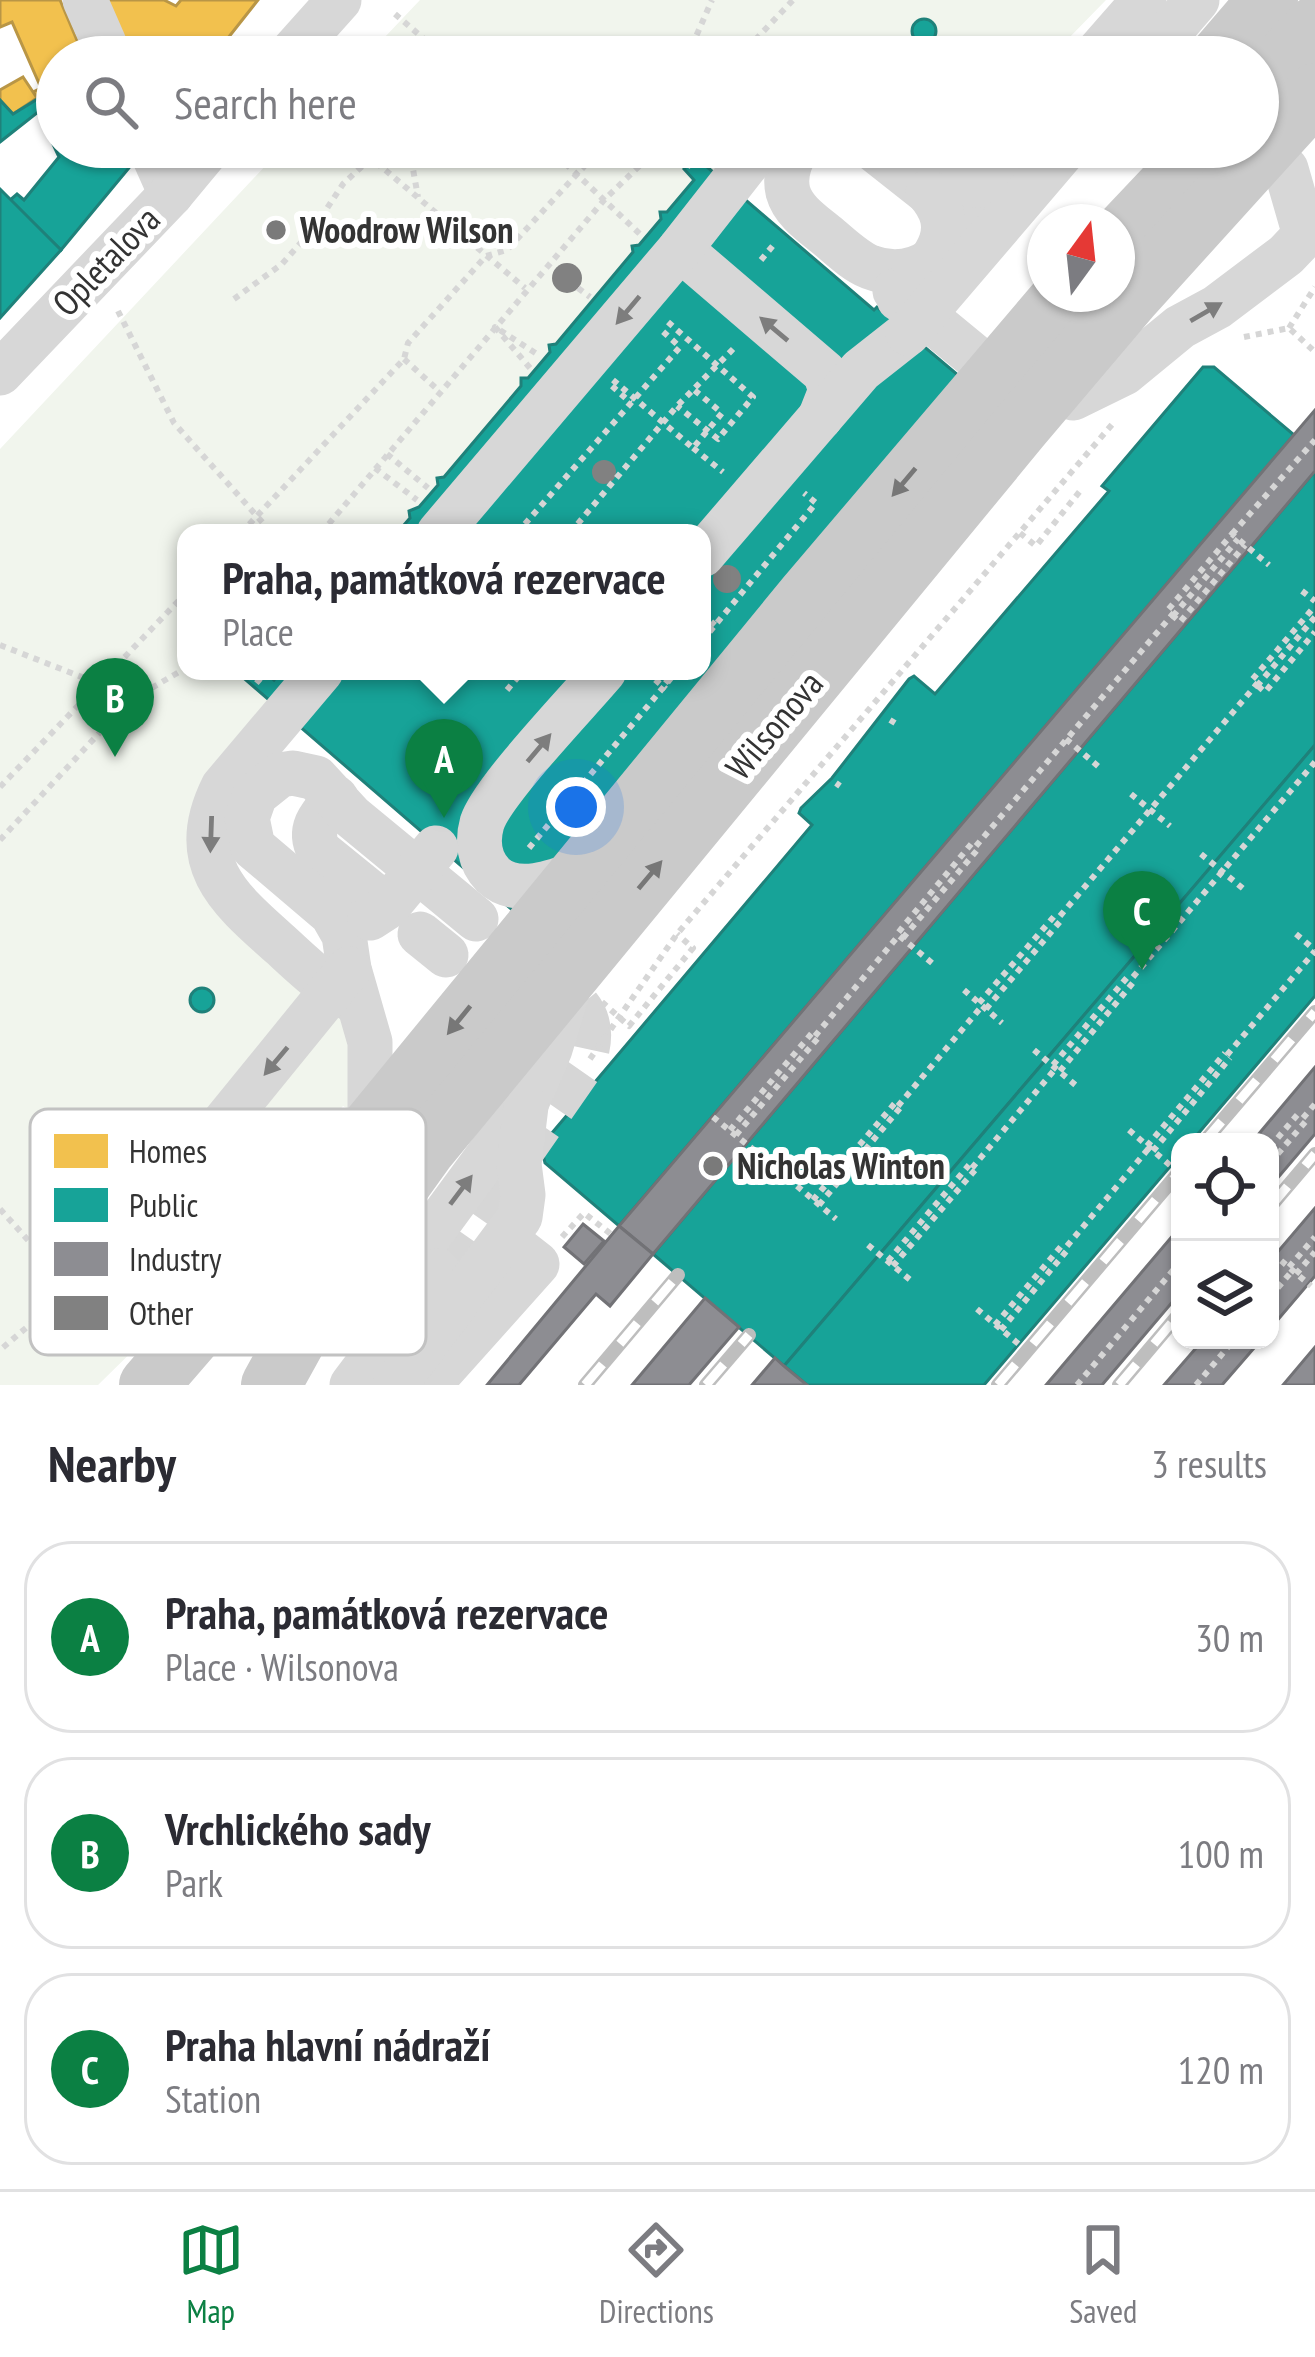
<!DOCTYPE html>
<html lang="en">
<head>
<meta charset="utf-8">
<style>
	body { margin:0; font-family:"PT Sans Narrow",sans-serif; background:#f2f2f3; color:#2b2b33 }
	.controls { position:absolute; right:36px; bottom:36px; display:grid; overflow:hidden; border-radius:24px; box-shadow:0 3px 9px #0004 }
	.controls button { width:108px; height:108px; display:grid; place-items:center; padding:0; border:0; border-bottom:3px solid #e1e1e2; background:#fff; color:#2b2b33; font:60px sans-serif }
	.compass { position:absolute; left:1027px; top:204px; width:108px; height:108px; border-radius:50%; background:#fff; box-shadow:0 3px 9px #0004; rotate:15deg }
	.you { position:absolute; left:576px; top:807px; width:42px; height:42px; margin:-30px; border:9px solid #fff; border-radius:50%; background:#1a73e8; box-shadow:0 0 0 18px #1a73e833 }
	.badge { display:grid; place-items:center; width:78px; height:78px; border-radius:50%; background:#0b8043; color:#fff; font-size:39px; font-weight:700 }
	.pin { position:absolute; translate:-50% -99px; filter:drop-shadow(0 3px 6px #0008) }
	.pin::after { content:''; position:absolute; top:63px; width:42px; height:36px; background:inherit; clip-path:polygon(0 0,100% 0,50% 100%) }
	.popup { position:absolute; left:177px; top:524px; width:534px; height:156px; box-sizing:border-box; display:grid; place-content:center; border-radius:24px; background:#fff; filter:drop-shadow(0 3px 9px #0005); font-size:39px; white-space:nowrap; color:#7c7c81 }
	.popup b { font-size:45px; color:#2b2b33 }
	.popup::after { content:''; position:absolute; left:50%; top:100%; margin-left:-24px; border:24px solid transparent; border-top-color:#fff }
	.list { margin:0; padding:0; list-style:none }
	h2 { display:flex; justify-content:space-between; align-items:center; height:156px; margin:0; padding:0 48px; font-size:51px }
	h2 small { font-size:39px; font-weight:400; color:#7c7c81 }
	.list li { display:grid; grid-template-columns:78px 1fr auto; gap:36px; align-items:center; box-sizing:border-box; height:192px; margin:0 24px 24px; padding:0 24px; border:3px solid #e1e1e2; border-radius:48px }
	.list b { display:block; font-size:45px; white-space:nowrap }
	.list p { margin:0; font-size:39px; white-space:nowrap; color:#7c7c81 }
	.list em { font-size:39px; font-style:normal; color:#7c7c81 }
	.icon { flex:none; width:66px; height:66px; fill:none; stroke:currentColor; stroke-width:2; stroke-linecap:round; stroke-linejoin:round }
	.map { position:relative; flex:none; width:1315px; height:1385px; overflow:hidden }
	.search { position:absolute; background:#fff; box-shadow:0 3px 9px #0004; left:36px; right:36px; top:36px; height:132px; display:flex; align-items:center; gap:30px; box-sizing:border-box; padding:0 42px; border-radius:66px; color:#7c7c81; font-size:45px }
	.sheet { height:804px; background:#fff }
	nav { display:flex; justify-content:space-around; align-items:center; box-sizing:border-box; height:168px; border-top:3px solid #e1e1e2; background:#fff; font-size:33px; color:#7c7c81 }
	nav a { display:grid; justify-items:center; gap:6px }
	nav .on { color:#0b8043 }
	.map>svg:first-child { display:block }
</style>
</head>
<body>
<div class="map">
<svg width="1315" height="1385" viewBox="0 0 1315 1385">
	<rect width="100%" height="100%" fill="#fff"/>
	<g fill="#f1f5ed">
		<polygon points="420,0 1106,0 1066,41 1055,57 366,57"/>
		<polygon points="283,147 737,147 715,174 693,156 685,169 694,180 667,212 660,212 661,219 639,245 632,246 633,253 556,344 549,345 550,352 528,378 521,378 521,386 444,477 438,478 438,485 416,510 409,511 410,518 397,533 342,529 335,533 186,533 186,671 242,671 240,675 275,704 194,822 350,1016 348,1109 343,1106 150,1334 98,1385 0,1385 0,449"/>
	</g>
	<g fill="#f2c14e" stroke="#b99646" stroke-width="3">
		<polygon points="0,0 60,0 84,57 57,57 57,87 37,98 33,92 41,88 12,22 0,27"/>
		<polygon points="100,0 164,0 176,6 181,0 258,0 213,57 125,57"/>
		<polygon points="23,77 37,98 13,114 0,100 0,90"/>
	</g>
	<g fill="#17a398" stroke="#1f817a" stroke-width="3">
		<circle cx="924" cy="31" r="12"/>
		<polygon points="57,87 57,147 126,147 133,163 61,250 10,200 17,194 24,200 59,157 38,112 0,142 0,100 13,114"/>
		<polygon points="692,154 874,310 877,307 1040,444 582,970 240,675 242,671 264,671 274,680 281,671 702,671 702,533 397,533 410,518 409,511 419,507 438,485 437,478 444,477 521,386 521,378 528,378 550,352 549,345 556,344 633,252 632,246 639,245 661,219 660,212 667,212 694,180 684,169 693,158"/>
		<polygon points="0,189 61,250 0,318"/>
		<polygon points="1203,367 1214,367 1294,435 619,1226 545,1163 541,1146 812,825 799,813 801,808 832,778 909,679 914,676 935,694 1109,491 1102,486"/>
		<polygon points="1315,471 1315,745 784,1366 653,1254"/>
		<polygon points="1315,745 1315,996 1191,1142 1180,1142 1180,1155 984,1385 807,1385 784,1366"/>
		<circle cx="202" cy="1000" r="12"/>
	</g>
	<g fill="#8d8d92" stroke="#727276" stroke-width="3">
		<polygon points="1315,410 1315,471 653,1254 619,1226"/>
		<polygon points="1315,1067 1315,1134 1270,1187 1270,1142 1252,1142"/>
		<polygon points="1315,1208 1315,1276 1270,1329 1270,1261"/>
		<polygon points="583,1224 604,1241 584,1264 564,1247"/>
		<polygon points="619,1226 653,1254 610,1306 596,1294 519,1385 487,1385"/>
		<polygon points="1180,1227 1180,1293 1102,1385 1046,1385"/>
		<polygon points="705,1298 739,1327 689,1385 632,1385"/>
		<polygon points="1203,1340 1261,1340 1222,1385 1164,1385"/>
		<polygon points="1315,1347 1315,1385 1283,1385"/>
		<polygon points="775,1358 784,1366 807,1385 752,1385"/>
	</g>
	<g fill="#818181">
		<circle cx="567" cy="278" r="15"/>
		<circle cx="604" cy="472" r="12"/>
		<circle cx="727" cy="579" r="14"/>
	</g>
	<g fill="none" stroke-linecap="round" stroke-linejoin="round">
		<path stroke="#d6d6d6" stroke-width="45" stroke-dasharray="45 22" stroke-linecap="butt" d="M 438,1271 L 583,1063 C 601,1012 574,1002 538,972"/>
		<g stroke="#d6d6d6" stroke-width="6" stroke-dasharray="6 6" stroke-linecap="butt">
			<polyline points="395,14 445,57"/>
			<polyline points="687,57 712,0"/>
			<polyline points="739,57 793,0"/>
			<polyline points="358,147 525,288"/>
			<polyline points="409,147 418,197"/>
			<polyline points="548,147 642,236"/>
			<polyline points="669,147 695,170"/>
			<polyline points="761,260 776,242"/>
			<polyline points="578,288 590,297"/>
			<polyline points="234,299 282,264 314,228 343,184 371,158 377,147"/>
			<polyline points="118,311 174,423 272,533"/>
			<polyline points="668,322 753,397 718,439 677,406"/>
			<polyline points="1289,328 1315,287"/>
			<polyline points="1244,337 1289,328 1315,352"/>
			<polyline points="404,359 438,390"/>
			<polyline points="530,368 495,327 540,356"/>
			<polyline points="613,380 693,448 722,413 693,389"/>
			<polyline points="612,386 631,403"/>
			<polyline points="693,448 723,472"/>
			<polyline points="387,454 428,488"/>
			<polyline points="375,468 417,500"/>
			<polyline points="241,533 404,359 408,343 486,256 507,250 602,147"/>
			<polyline points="321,533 605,199 659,147"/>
			<polyline points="517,533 680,347 660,329"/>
			<polyline points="570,533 677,406 737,345"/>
			<polyline points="1020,533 1036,546 1080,491"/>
			<polyline points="1232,534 1315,440"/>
			<polyline points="1302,591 1315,601"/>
			<polyline points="702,614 715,625"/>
			<polyline points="1172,615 1180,622 1245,545"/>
			<polyline points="1173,616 1238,539"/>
			<polyline points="702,641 816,503 804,493"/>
			<polyline points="0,645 97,683 128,701"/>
			<polyline points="247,671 262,684"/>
			<polyline points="656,671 671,684"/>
			<polyline points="646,672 666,689"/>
			<polyline points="1257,686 1315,617"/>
			<polyline points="1258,686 1265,692 1315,632"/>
			<polyline points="507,690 523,671"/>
			<polyline points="890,720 895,723"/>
			<polyline points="1066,739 1099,767"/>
			<polyline points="836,783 840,786"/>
			<polyline points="0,787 186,593"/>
			<polyline points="1131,794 1170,826"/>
			<polyline points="0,840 129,701 186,668"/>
			<polyline points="976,846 1172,615 1167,611 1232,534 1269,565"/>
			<polyline points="529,848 677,671"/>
			<polyline points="1201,854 1246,891"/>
			<polyline points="1060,916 1256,685 1251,681 1315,606"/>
			<polyline points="1296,934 1315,950"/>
			<polyline points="903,938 978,849"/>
			<polyline points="932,963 897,934 972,843"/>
			<polyline points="1133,977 1315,762"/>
			<polyline points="964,990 1002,1023"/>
			<polyline points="602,1002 629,1026 693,948 677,934"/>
			<polyline points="979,1003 1057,913"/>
			<polyline points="986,1009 1063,918"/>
			<polyline points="815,1036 899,935"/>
			<polyline points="1034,1050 1079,1088"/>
			<polyline points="1227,1055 1315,951"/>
			<polyline points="590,1059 677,934 1115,421"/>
			<polyline points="1053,1065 1130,974"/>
			<polyline points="1060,1071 1136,979"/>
			<polyline points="898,1106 982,1006"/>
			<polyline points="713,1117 765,1159"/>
			<polyline points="1303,1118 1315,1104"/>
			<polyline points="730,1130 812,1033"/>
			<polyline points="1129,1130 1172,1167"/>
			<polyline points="736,1135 818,1038"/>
			<polyline points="1147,1146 1225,1053"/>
			<polyline points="1270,1147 1298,1114"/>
			<polyline points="1153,1151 1230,1058"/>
			<polyline points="1270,1163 1306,1121"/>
			<polyline points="972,1168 1056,1068"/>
			<polyline points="797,1186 836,1219"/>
			<polyline points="813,1200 895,1103"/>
			<polyline points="819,1205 900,1108"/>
			<polyline points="0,1209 72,1289 0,1350"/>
			<polyline points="562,1237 584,1213 612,1235"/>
			<polyline points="868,1245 914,1283"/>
			<polyline points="1067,1246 1149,1148"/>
			<polyline points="1272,1253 1311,1286"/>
			<polyline points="888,1261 969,1165"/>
			<polyline points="893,1266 975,1170"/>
			<polyline points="1289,1267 1315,1237"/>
			<polyline points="1296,1274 1315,1252"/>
			<polyline points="72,1289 124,1350"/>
			<polyline points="1270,1297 1292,1271"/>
			<polyline points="977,1309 1021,1346"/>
			<polyline points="995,1325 1063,1244"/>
			<polyline points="1001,1330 1069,1248"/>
			<polyline points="1077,1385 1180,1262"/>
			<polyline points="1196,1385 1234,1340"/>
		</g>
		<g stroke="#d7d7d7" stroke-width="45">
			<polyline points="85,0 110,57"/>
			<polyline points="288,57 339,0"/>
			<polyline points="1094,57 1144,0"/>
			<polyline points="1148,57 1197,0"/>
			<polyline points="150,147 171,194"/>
			<path d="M 798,147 C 789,161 784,175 788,192 C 793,210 810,222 825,234 C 839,245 853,260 870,267 C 917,285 958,249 967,205 L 956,180 L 916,147"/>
			<polyline points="871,147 928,192"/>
			<path d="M 956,180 C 993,196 1008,173 1030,147"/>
			<polyline points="680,249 825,373 831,390 820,418"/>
			<polyline points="895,291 1020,394"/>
			<polyline points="0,373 171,194 210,147"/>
			<polyline points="1073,398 1124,373 1180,327 1217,307 1286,255 1305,235 1286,169"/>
			<polyline points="439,533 680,249 760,147"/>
			<polyline points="702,555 861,370 908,333"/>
			<path d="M 321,671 L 223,787 C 185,863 229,899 282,946 C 306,968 327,989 357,1002"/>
			<path d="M 336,798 C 321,815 307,829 319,851 L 372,894"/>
			<path d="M 581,872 C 555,882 516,897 493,875 C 479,861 477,841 482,823 C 492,791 578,702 604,671"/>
			<polyline points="420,934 446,955"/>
			<polyline points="370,1129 370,1042 349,969 344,935 332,914 253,847 247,818 255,795 280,775 293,773 316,778 351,816 476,919"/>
			<path d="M 209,1264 C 188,1218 190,1179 214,1135 L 349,969"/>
			<polyline points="358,1308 396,1281 526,1104 550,1049 569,986"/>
			<polyline points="260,1309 275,1314"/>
			<polyline points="435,1378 537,1264 505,1239"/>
			<polyline points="352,1385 438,1271"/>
			<polyline points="395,1385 520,1217 523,1195 519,1164 526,1106"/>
		</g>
		<g stroke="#cacaca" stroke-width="60">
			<polyline points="1219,57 1268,0"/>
			<polyline points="1258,88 1315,26"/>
			<polyline points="1117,239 1204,147"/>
			<polyline points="149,1385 370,1129 807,596 1064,294"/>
			<polyline points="271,1385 319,1298 425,1150 1020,427 1130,297 1315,93"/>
		</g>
		<defs>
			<g id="rail">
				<polyline points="1204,1142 1315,1012"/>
				<polyline points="1270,1207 1315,1154"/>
				<polyline points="585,1385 678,1275"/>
				<polyline points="706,1385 749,1335"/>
				<polyline points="998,1385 1180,1171"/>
				<polyline points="1119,1385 1180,1313"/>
			</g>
		</defs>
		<use href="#rail" stroke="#bebebe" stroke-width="14"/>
		<use href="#rail" stroke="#fff" stroke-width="9" stroke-dasharray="27" stroke-linecap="butt"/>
		<g stroke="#d7d7d7" stroke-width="45">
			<path d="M 899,299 C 928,264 965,235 928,192"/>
			<polyline points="908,333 1067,147"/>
			<polyline points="370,918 387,907 436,848"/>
		</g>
	</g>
	<defs><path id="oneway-solid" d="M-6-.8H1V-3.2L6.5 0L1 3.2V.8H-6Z" transform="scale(3)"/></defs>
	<g fill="#7d7d7d">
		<use href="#oneway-solid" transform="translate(628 310) rotate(130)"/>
		<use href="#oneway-solid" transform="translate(1206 312) rotate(-30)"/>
		<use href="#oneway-solid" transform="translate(774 329) rotate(-140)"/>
		<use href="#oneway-solid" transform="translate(539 748) rotate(-50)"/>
		<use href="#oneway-solid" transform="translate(211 834) rotate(92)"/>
		<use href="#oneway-solid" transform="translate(276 1061) rotate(130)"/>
		<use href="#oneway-solid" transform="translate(461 1190) rotate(-53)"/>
	</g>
	<g fill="#777">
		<use href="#oneway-solid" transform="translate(904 482) rotate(130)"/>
		<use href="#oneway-solid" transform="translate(650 875) rotate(-50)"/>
		<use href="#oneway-solid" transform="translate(459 1020) rotate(129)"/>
	</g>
	<g fill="#7a7a7a" stroke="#fff" stroke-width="4.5">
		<circle cx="276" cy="230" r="12"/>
		<circle cx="713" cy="1166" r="12"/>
	</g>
	<g text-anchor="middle" stroke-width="12" stroke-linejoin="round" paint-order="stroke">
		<g font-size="36" font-weight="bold" fill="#333" stroke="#fff" text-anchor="start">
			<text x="300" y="243">Woodrow Wilson</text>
			<text x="737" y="1179">Nicholas Winton</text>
		</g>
		<g font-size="36" fill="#333" stroke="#fff">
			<text transform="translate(106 261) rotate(-46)" y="13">Opletalova</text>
			<text transform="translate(774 725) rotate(-50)" y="13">Wilsonova</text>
		</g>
	</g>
	<rect x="30" y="1109" width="396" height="246" rx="18" fill="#fff" stroke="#c2c2c2" stroke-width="3"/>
	<rect x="54" y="1134" width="54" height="34" fill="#f2c14e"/>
	<rect x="54" y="1188" width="54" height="34" fill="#17a398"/>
	<rect x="54" y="1242" width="54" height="34" fill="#8d8d92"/>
	<rect x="54" y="1296" width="54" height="34" fill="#818181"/>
	<g font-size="33" fill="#333">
		<text x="129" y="1163">Homes</text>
		<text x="129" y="1217">Public</text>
		<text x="129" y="1271">Industry</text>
		<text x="129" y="1325">Other</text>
	</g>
</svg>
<div class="controls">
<button><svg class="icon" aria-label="locate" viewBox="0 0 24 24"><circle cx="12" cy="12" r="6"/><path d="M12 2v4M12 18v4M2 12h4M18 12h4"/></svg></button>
<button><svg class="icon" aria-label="layers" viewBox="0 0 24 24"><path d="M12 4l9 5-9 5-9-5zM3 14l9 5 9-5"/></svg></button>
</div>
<svg class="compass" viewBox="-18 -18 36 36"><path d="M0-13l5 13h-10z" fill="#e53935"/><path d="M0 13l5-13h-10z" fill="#7c7c81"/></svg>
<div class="you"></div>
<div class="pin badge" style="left:444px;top:818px">A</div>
<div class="popup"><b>Praha, památková rezervace</b>Place</div>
<div class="pin badge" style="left:115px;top:757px">B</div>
<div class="pin badge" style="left:1142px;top:970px">C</div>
<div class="search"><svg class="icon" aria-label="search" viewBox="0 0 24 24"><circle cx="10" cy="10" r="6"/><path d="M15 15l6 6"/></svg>Search here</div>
</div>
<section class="sheet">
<h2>Nearby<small>3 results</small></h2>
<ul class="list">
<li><span class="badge">A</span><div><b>Praha, památková rezervace</b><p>Place · Wilsonova</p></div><em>30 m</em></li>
<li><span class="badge">B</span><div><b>Vrchlického sady</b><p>Park</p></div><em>100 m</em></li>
<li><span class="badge">C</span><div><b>Praha hlavní nádraží</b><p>Station</p></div><em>120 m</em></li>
</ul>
</section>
<nav>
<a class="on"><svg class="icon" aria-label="map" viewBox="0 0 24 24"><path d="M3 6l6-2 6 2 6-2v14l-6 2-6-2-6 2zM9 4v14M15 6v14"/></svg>Map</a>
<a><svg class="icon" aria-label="directions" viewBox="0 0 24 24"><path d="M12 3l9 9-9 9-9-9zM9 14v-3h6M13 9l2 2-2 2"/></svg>Directions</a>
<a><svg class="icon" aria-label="saved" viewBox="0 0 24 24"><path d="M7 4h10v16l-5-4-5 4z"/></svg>Saved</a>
</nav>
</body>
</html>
